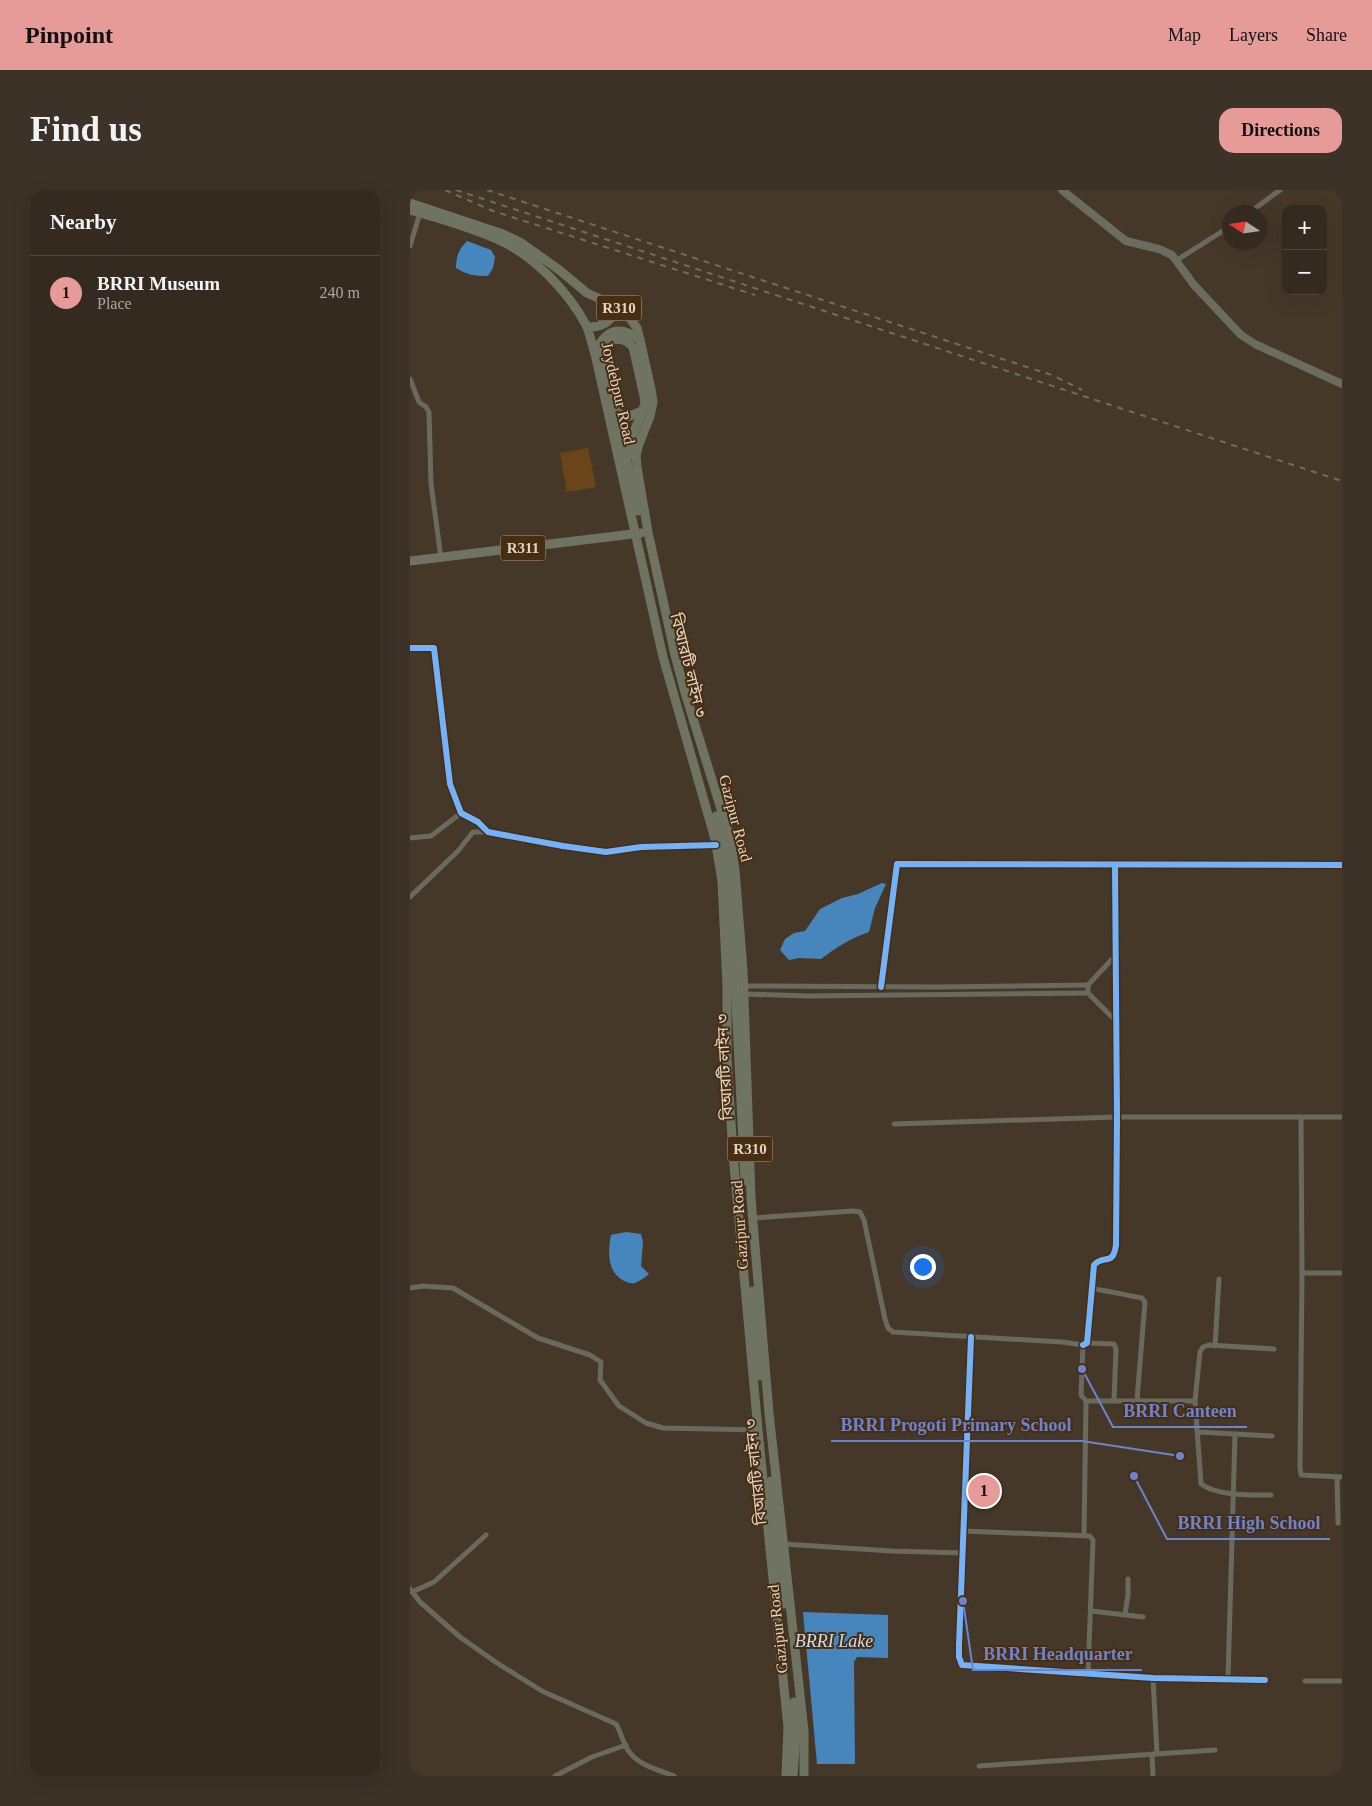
<!DOCTYPE html>
<html lang="en">
<head>
<meta charset="utf-8">
<style>
	body { margin:0; font-family:"Times New Roman","Noto Sans Bengali",serif; background:#3c3228; color:#f1f3f6 }
	.controls { position:absolute; right:15px; top:15px; display:grid; overflow:hidden; border-radius:10px; box-shadow:0 5px 20px #0002 }
	.controls button { width:45px; height:45px; display:grid; place-items:center; padding:0; border:0; border-bottom:1px solid #4e463d; background:#342a1f; color:#f1f3f6; font:25px sans-serif }
	.compass { position:absolute; left:812px; top:15px; width:45px; height:45px; border-radius:50%; background:#342a1f; box-shadow:0 5px 20px #0002; rotate:282deg }
	.you { position:absolute; left:512px; top:1076px; width:18px; height:18px; margin:-12px; border:4px solid #fff; border-radius:50%; background:#1a73e8; box-shadow:0 0 0 8px #1a73e833 }
	.badge { display:grid; place-items:center; width:32px; height:32px; border-radius:50%; background:#e69b98; color:#111; font-size:16px; font-weight:700 }
	.pin { position:absolute; translate:-50% -50%; border:2px solid #fff; box-shadow:0 1px 5px #0006 }
	.list { margin:0; padding:0; list-style:none }
	h2 { display:flex; justify-content:space-between; align-items:center; height:65px; margin:0; padding:0 20px; font-size:21px }
	h2 small { font-size:16px; font-weight:400; color:#a9a7a4 }
	.list li { display:grid; grid-template-columns:32px 1fr auto; gap:15px; align-items:center; box-sizing:border-box; height:75px; padding:0 20px; border-top:1px solid #4e463d }
	.list b { display:block; font-size:19px; white-space:nowrap }
	.list p { margin:0; font-size:16px; white-space:nowrap; color:#a9a7a4 }
	.list em { font-size:16px; font-style:normal; color:#a9a7a4 }
	.map { position:relative; flex:none; width:932px; height:1586px; overflow:hidden; border-radius:15px }
	header { display:flex; align-items:center; gap:30px; box-sizing:border-box; height:70px; padding:0 25px; background:#e69b98; color:#111 }
	header strong { font-size:24px }
	nav { display:flex; gap:28px; margin-inline-start:auto; font-size:18px }
	.intro { display:flex; align-items:center; justify-content:space-between; box-sizing:border-box; height:120px; padding:0 30px }
	h1 { margin:0; font-size:35px }
	.button { padding:12px 22px; border-radius:15px; background:#e69b98; color:#111; font-size:18px; font-weight:700 }
	main { display:flex; gap:30px; padding:0 30px }
	aside { flex:1; background:#342a1f; border-radius:15px; box-shadow:0 5px 20px #0002 }
	.map>svg:first-child { display:block }
</style>
</head>
<body>
<header>
<strong>Pinpoint</strong>
<nav><a>Map</a><a>Layers</a><a>Share</a></nav>
</header>
<div class="intro"><h1>Find us</h1><a class="button">Directions</a></div>
<main>
<aside>
<h2>Nearby<small></small></h2>
<ul class="list">
<li><span class="badge">1</span><div><b>BRRI Museum</b><p>Place</p></div><em>240 m</em></li>
</ul>
</aside>
<div class="map">
<svg width="932" height="1586" viewBox="0 0 932 1586">
	<rect width="100%" height="100%" fill="#463829"/>
	<polygon fill="#694519" points="178,258 186,297 157,302 150,263"/>
	<g fill="#4686bd">
		<path d="M 57,51 L 81,60 L 85,67 L 83,78 L 78,86 C 65,86 57,85 46,78 C 46,66 49,59 57,51 Z"/>
		<path d="M 472,693 L 476,694 L 465,718 L 459,742 C 441,748 427,757 411,769 L 389,768 L 379,770 L 370,760 L 375,749 L 384,743 L 395,741 L 410,719 L 432,708 L 448,704 Z"/>
		<path d="M 216,1042 L 231,1044 L 233,1052 L 231,1076 L 239,1084 C 235,1087 230,1091 225,1093 C 221,1094 215,1092 211,1089 C 197,1080 198,1060 201,1045 Z"/>
		<polygon points="393,1422 478,1425 478,1468 447,1467 444,1472 445,1574 407,1574"/>
	</g>
	<g fill="none" stroke-linecap="round" stroke-linejoin="round">
		<g stroke="#686a5d" stroke-width="5">
			<polyline points="840,22 870,0"/>
			<polyline points="0,56 10,23"/>
			<polyline points="767,70 819,37"/>
			<polyline points="0,189 9,212 16,217 19,222 21,294 31,368"/>
			<polyline points="0,458 24,458 40,594 51,623 68,632 78,642 153,656 196,662 231,657 306,655"/>
			<polyline points="0,648 21,646 51,623"/>
			<polyline points="0,707 48,661 63,642 78,642"/>
			<polyline points="706,765 678,795 678,803 706,831"/>
			<polyline points="333,796 527,797 678,795"/>
			<polyline points="471,797 487,674 932,675"/>
			<polyline points="334,804 398,806 678,803"/>
			<polyline points="891,928 892,1083 890,1277 891,1285 932,1287"/>
			<polyline points="484,934 707,927 932,927"/>
			<polyline points="343,1028 443,1021 450,1022 454,1030 475,1129 478,1138 483,1142 652,1152 673,1155 671,1205 676,1211 785,1211"/>
			<polyline points="892,1083 932,1083"/>
			<polyline points="0,1098 13,1096 43,1098 128,1148 180,1165 191,1172 190,1190 209,1216 236,1233 253,1238 348,1240"/>
			<path d="M 683,1099 C 700,1101 715,1105 732,1108 L 735,1112 L 727,1210"/>
			<polyline points="561,1147 549,1455 549,1467 552,1475 743,1488 855,1490"/>
			<polyline points="677,1153 704,1154 706,1159 704,1211"/>
			<path d="M 673,1155 L 677,1153 L 684,1075 C 694,1064 703,1077 706,1055 L 707,927 L 705,675"/>
			<polyline points="805,1156 809,1089"/>
			<polyline points="788,1242 862,1246"/>
			<polyline points="927,1287 928,1333"/>
			<path d="M 861,1305 C 840,1305 808,1306 791,1294 L 785,1211 L 790,1162 L 793,1157 L 799,1155 L 864,1159"/>
			<polyline points="554,1341 680,1346 683,1350 678,1484"/>
			<polyline points="674,1345 676,1211"/>
			<polyline points="374,1354 481,1361 554,1363"/>
			<path d="M 0,1399 L 10,1412 L 50,1447 L 87,1473 L 132,1501 L 206,1534 C 211,1542 213,1553 218,1560 C 227,1575 249,1580 264,1586"/>
			<polyline points="2,1402 24,1392 76,1345"/>
			<polyline points="681,1421 733,1427"/>
			<polyline points="715,1424 718,1405 718,1389"/>
			<polyline points="743,1488 747,1564"/>
			<polyline points="818,1489 825,1244"/>
			<polyline points="895,1491 932,1491"/>
			<polyline points="742,1564 743,1586"/>
			<polyline points="569,1576 805,1560"/>
			<polyline points="145,1586 182,1567 216,1555"/>
		</g>
		<polyline stroke="#696c5e" stroke-width="8" points="652,0 716,51 749,59 762,65 784,95 831,145 845,154 932,194"/>
		<g stroke="#6f7362" stroke-width="9">
			<polyline points="0,13 93,44 110,52 148,79 177,103 213,119 227,138 230,150 241,199 243,212 240,226 229,254 226,265 227,277 238,342 265,465 276,506 320,648 325,680 333,780 341,1008 359,1223 394,1541 394,1586"/>
			<path d="M 0,20 C 29,28 59,37 87,49 C 123,65 158,101 176,135 C 180,144 182,155 185,164 L 253,467 L 305,649 L 312,691 L 317,796 L 317,869 L 323,964 L 348,1240 L 378,1537 L 376,1586"/>
			<path d="M 177,137 C 191,138 205,131 205,116"/>
			<path d="M 185,164 C 194,140 209,134 230,150"/>
			<polyline points="206,222 217,227 232,221"/>
			<path d="M 218,267 L 220,252 L 235,214 L 234,206 L 223,157 C 212,145 195,147 193,164 L 228,321"/>
			<polyline points="0,371 231,343"/>
			<polyline points="306,626 314,650 320,694 335,991"/>
			<polyline points="343,1101 350,1186"/>
			<polyline points="361,1291 374,1414"/>
			<polyline points="383,1586 386,1545 384,1512"/>
		</g>
		<g stroke="#6f6d61" stroke-width="2" stroke-dasharray="6 6" stroke-linecap="butt">
			<polyline points="35,0 83,21 345,105"/>
			<polyline points="46,0 932,291"/>
			<polyline points="77,0 620,178 642,185 672,200"/>
		</g>
		<defs>
			<g id="cycleway">
				<polyline points="0,458 24,458 40,594 51,623 68,632 78,642 153,656 196,662 231,657 306,655"/>
				<polyline points="471,797 487,674 932,675"/>
				<polyline points="561,1147 549,1455 549,1467 552,1475 743,1488 855,1490"/>
				<path d="M 673,1155 L 677,1153 L 684,1075 C 694,1064 703,1077 706,1055 L 707,927 L 705,675"/>
			</g>
		</defs>
		<use href="#cycleway" stroke="#472e12" stroke-width="9"/>
		<use href="#cycleway" stroke="#73b2f8" stroke-width="6"/>
	</g>
	<g text-anchor="middle" stroke-width="4" stroke-linejoin="round" paint-order="stroke">
		<g fill="#472e12" stroke="#b4a18d" stroke-width="1">
			<rect x="186.5" y="105.5" width="45" height="25" rx="4"/>
			<rect x="90.5" y="345.5" width="45" height="25" rx="4"/>
			<rect x="317.5" y="946.5" width="45" height="25" rx="4"/>
		</g>
		<g font-size="15" font-weight="bold" fill="#e2d2c2">
			<text x="209" y="123">R310</text>
			<text x="113" y="363">R311</text>
			<text x="340" y="964">R310</text>
		</g>
		<g font-size="16" fill="#e2d2c2" stroke="#472e12">
			<text transform="translate(209 203) rotate(77)" y="6">Joydebpur Road</text>
			<text transform="translate(279 475) rotate(76)" y="6">বিআরটি লাইন ৩</text>
			<text transform="translate(326 628) rotate(75)" y="6">Gazipur Road</text>
			<text transform="translate(314 877) rotate(-93)" y="6">বিআরটি লাইন ৩</text>
			<text transform="translate(329 1035) rotate(-94)" y="6">Gazipur Road</text>
			<text transform="translate(345 1282) rotate(-96)" y="6">বিআরটি লাইন ৩</text>
			<text transform="translate(367 1439) rotate(-96)" y="6">Gazipur Road</text>
		</g>
		<g font-size="18" font-style="italic" fill="#cadcec" stroke="#472e12">
			<text x="424" y="1457">BRRI Lake</text>
		</g>
	</g>
	<path fill="none" stroke="#6c83cf" stroke-width="2" d="M672 1179L703 1237H837M770 1266L672 1251H421M724 1286L757 1349H920M553 1411L563 1480H732"/>
	<g fill="#6c83cf" stroke="#472e12" stroke-width="2">
		<circle cx="672" cy="1179" r="5"/>
		<circle cx="770" cy="1266" r="5"/>
		<circle cx="724" cy="1286" r="5"/>
		<circle cx="553" cy="1411" r="5"/>
	</g>
	<g font-size="18" text-anchor="middle" font-weight="bold" fill="#6c83cf" stroke="#472e12" stroke-width="4" stroke-linejoin="round" paint-order="stroke">
		<text x="770" y="1227">BRRI Canteen</text>
		<text x="546" y="1241">BRRI Progoti Primary School</text>
		<text x="839" y="1339">BRRI High School</text>
		<text x="648" y="1470">BRRI Headquarter</text>
	</g>
</svg>
<div class="controls">
<button>+</button>
<button>−</button>
</div>
<svg class="compass" viewBox="-18 -18 36 36"><path d="M0-13l5 13h-10z" fill="#e53935"/><path d="M0 13l5-13h-10z" fill="#a9a7a4"/></svg>
<div class="you"></div>
<div class="pin badge" style="left:574px;top:1301px">1</div>
</div>
</main>
</body>
</html>
